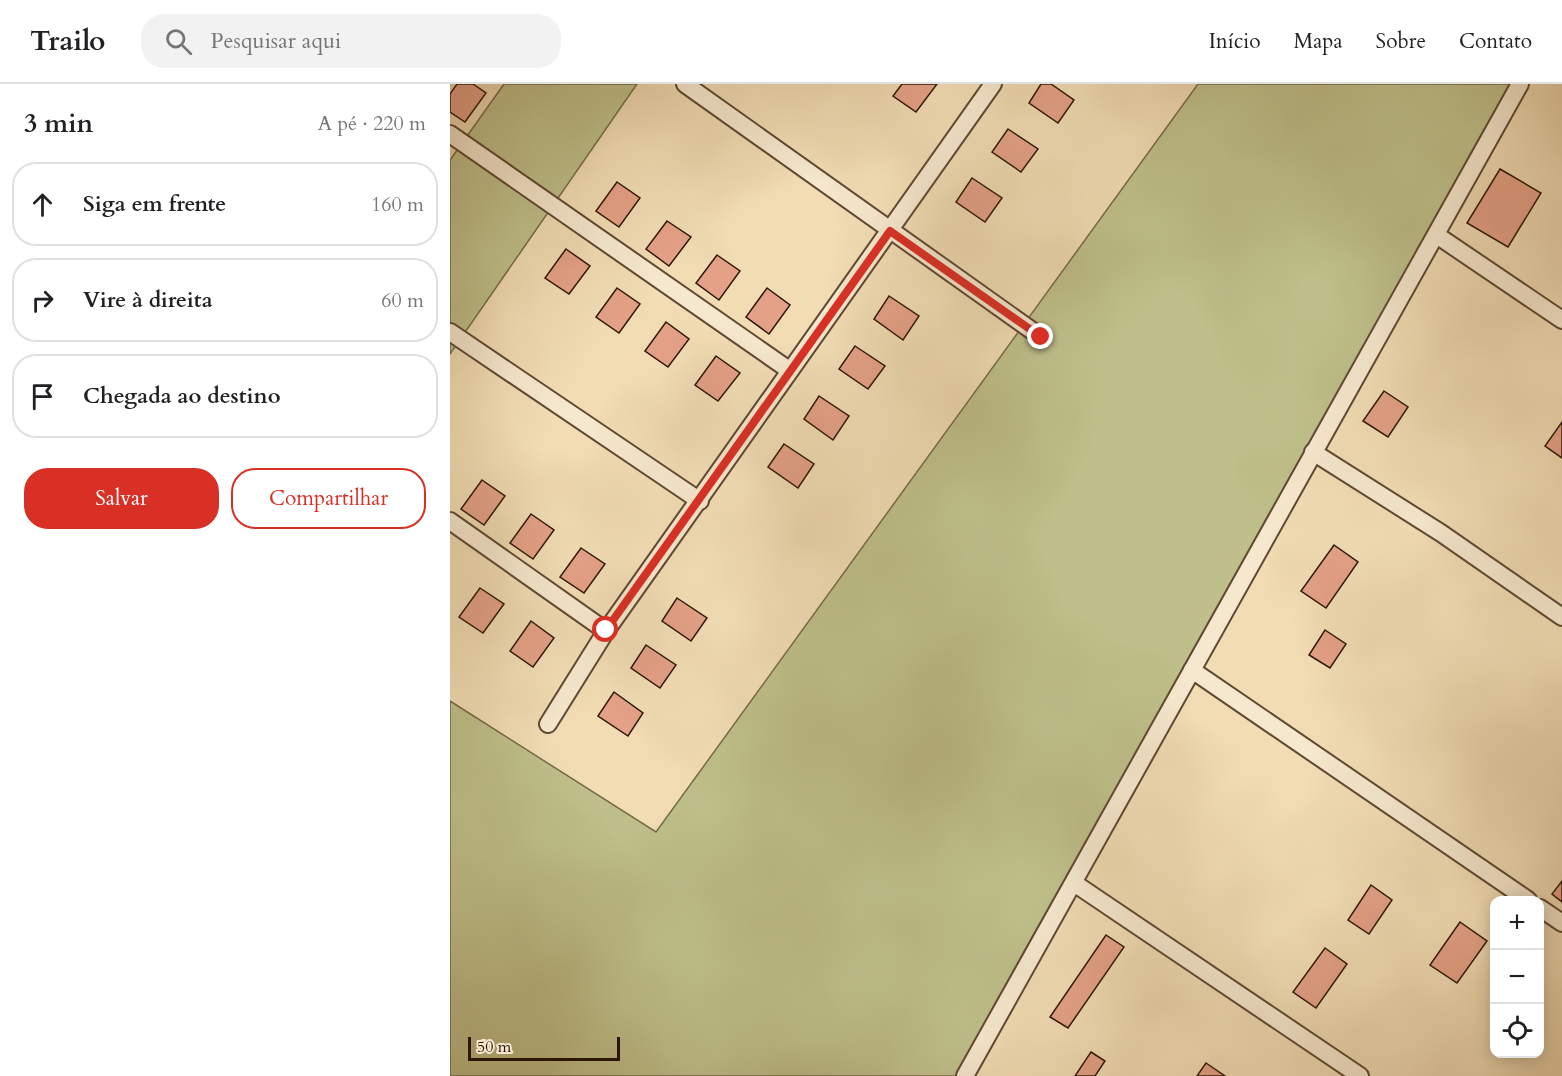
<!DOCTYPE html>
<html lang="pt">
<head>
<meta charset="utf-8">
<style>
	body { margin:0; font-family:Cardo,serif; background:#f2f2f2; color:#202124 }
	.controls { position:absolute; right:18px; bottom:18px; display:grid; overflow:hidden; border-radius:12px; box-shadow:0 3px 15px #0003 }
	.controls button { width:54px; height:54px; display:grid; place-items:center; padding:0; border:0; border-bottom:2px solid #e0e0e0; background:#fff; color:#202124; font:30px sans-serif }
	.scale { position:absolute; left:18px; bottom:15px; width:152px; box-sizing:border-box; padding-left:6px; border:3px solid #2e1606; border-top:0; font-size:16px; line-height:21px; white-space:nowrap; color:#2e1606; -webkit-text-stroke:4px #f6e8ce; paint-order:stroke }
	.stop { position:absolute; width:18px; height:18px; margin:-14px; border:4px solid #d93025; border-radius:50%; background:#fff }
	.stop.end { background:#d93025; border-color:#fff; box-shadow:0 2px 6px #0008 }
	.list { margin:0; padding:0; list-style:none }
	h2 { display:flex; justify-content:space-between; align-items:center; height:78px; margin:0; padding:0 24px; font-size:26px }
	h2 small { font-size:20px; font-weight:400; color:#757577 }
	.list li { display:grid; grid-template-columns:39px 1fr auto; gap:18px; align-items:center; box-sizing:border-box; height:84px; margin:0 12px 12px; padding:0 12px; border:2px solid #e0e0e0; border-radius:24px }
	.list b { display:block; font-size:22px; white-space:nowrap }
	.list em { font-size:20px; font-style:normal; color:#757577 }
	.actions { display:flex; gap:12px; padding:18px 24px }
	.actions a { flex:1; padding:14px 0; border:2px solid #d93025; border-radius:24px; text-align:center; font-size:21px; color:#d93025 }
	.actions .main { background:#d93025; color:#fff }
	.icon { flex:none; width:33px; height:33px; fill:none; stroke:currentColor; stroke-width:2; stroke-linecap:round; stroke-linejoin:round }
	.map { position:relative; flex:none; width:1112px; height:992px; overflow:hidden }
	header { display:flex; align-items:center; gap:36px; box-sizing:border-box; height:84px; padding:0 30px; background:#fff; border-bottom:2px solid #e0e0e0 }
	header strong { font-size:28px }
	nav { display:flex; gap:33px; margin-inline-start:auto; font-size:21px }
	.search { width:420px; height:54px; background:#f2f2f2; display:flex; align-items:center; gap:15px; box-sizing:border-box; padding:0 21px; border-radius:24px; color:#757577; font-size:22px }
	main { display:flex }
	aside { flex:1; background:#fff }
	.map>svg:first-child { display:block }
</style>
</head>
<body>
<header>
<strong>Trailo</strong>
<div class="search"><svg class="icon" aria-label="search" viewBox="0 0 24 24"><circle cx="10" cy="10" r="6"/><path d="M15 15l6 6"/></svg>Pesquisar aqui</div>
<nav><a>Início</a><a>Mapa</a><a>Sobre</a><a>Contato</a></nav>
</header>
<main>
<aside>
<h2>3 min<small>A pé · 220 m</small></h2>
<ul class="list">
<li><svg class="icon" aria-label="ahead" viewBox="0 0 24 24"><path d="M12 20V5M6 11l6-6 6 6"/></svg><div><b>Siga em frente</b></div><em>160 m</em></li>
<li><svg class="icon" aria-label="right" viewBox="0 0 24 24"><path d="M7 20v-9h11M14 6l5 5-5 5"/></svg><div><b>Vire à direita</b></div><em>60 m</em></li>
<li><svg class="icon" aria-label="arrive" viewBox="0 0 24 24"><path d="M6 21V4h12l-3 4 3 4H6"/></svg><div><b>Chegada ao destino</b></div></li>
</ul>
<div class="actions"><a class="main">Salvar</a><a>Compartilhar</a></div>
</aside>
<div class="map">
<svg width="1112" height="992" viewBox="0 0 1112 992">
	<rect width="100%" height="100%" fill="#f1dcb4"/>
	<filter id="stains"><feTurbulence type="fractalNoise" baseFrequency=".00333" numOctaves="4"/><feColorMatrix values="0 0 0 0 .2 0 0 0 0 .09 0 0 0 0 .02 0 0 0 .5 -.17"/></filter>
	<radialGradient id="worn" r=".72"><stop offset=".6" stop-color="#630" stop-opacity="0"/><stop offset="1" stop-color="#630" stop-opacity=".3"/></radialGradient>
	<g fill="#bebf8a" stroke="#766a48" stroke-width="1.5">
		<polygon points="54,0 187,0 0,270 0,76"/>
		<polygon points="748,0 1068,0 512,992 0,992 0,617 206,748"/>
	</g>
	<g fill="#e4a187" stroke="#2e1606" stroke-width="1.5">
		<polygon points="7,0 23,0 36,9 15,38 0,28 0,10"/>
		<polygon points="452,0 487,0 466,28 443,12"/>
		<polygon points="591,0 601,0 624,16 608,39 579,19"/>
		<polygon points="558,45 588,65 571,88 542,68"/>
		<polygon points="1050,85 1091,109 1058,163 1017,139"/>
		<polygon points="522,94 552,114 535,138 506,118"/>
		<polygon points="167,98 190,114 169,143 146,127"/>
		<polygon points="217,137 241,153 219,182 196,165"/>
		<polygon points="116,165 140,182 119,210 95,194"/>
		<polygon points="267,171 290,187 269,216 246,199"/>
		<polygon points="167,204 190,220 169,249 146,233"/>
		<polygon points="317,204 340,221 319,250 296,233"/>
		<polygon points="439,212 469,232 453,256 424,235"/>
		<polygon points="216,238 239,255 218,283 195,267"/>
		<polygon points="405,262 435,282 418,305 389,285"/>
		<polygon points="266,272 290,289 268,317 245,301"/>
		<polygon points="934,307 958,323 938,353 913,337"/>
		<polygon points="369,312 399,332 383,356 354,335"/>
		<polygon points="1112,338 1112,374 1095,362"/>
		<polygon points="334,360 364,380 348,404 318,383"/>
		<polygon points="32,396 55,412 34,441 11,425"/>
		<polygon points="81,430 104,446 83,475 60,459"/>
		<polygon points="884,461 908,478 876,524 851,507"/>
		<polygon points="131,464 155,480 134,509 110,493"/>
		<polygon points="30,504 54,520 33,549 9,533"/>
		<polygon points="227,514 257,534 241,557 212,537"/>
		<polygon points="81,537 104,554 83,583 60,567"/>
		<polygon points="875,546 896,560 880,584 859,571"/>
		<polygon points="196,561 226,581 210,604 181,584"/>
		<polygon points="164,608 193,629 178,652 148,632"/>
		<polygon points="1112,797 1112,818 1102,810"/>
		<polygon points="921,801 942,816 919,850 898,836"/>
		<polygon points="1010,838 1037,857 1007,899 980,881"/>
		<polygon points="656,851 674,863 618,944 600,933"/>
		<polygon points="875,864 897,880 866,924 843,908"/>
		<polygon points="641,968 655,977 645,992 625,992"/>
		<polygon points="756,979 775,992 747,992"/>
	</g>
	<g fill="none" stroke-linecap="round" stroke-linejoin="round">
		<defs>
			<g id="street">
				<polyline points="235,0 591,253"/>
				<polyline points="0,50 339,286"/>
				<polyline points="988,152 1112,236"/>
				<polyline points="0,248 250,417"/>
				<polyline points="863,368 991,449 1112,533"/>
				<polyline points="0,437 156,547"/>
				<polyline points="742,586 1078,816"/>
				<polyline points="98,640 156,547 543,0"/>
				<polyline points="624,799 910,992"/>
				<polyline points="1090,824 1112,839"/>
				<polyline points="515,992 1070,0"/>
			</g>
		</defs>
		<use href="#street" stroke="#5f4832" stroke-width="20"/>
		<use href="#street" stroke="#f6e8ce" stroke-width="16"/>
	</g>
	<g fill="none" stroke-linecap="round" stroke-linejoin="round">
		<polyline stroke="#d93025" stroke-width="8" points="156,546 440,147 591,253"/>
	</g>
	<rect width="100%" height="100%" filter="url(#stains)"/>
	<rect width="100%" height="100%" fill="url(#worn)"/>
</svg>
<div class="controls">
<button>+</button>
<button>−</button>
<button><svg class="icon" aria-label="locate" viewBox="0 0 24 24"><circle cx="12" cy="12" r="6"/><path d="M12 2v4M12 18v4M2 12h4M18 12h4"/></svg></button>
</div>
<div class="scale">50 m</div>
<div class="stop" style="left:156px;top:546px"></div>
<div class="stop end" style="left:591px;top:253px"></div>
</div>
</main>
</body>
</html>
